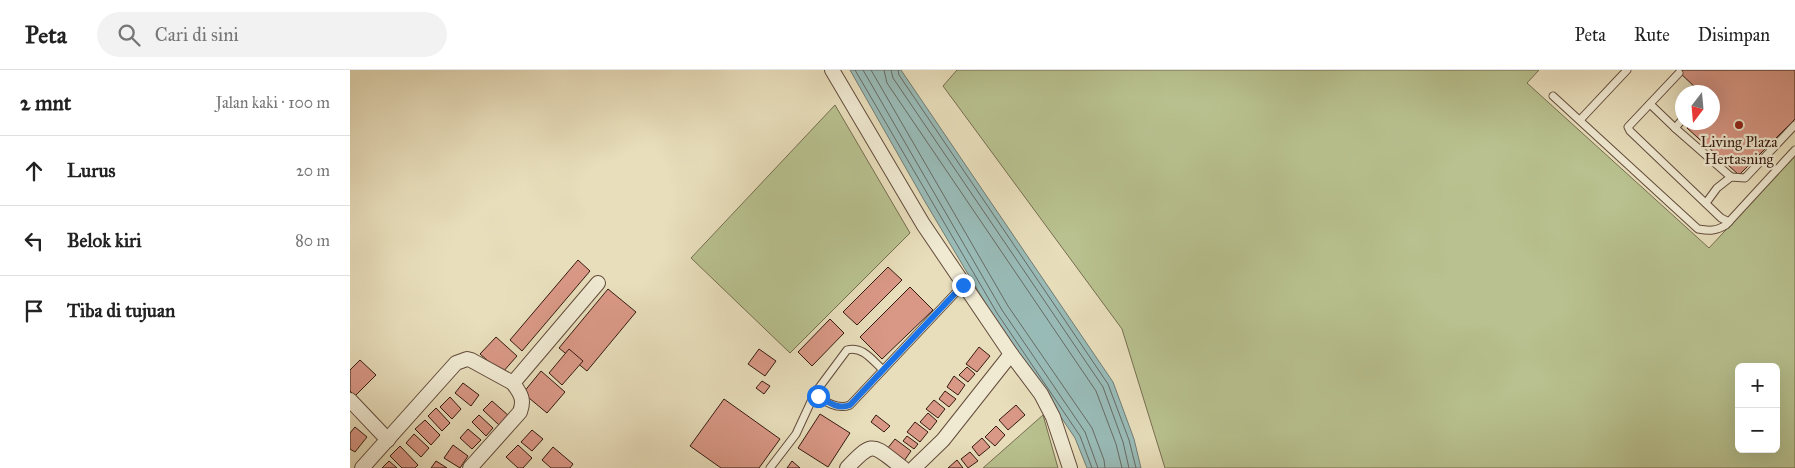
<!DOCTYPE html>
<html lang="id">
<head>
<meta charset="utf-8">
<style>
	body { margin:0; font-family:"IM FELL Great Primer",serif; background:#f2f2f2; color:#222 }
	.controls { position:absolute; right:15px; bottom:15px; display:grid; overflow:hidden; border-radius:8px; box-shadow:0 5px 20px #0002 }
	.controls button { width:45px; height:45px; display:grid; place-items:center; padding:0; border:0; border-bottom:1px solid #e0e0e0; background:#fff; color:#222; font:25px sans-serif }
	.compass { position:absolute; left:1325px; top:15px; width:45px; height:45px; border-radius:50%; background:#fff; box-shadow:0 5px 20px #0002; rotate:196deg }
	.stop { position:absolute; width:15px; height:15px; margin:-11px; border:4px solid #1a73e8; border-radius:50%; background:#fff }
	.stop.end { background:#1a73e8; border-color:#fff; box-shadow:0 1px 5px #0008 }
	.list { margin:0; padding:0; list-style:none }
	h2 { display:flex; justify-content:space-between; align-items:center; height:65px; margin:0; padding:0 20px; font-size:21px }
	h2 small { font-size:16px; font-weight:400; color:#767676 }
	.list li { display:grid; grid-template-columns:32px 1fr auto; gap:15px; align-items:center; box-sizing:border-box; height:70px; padding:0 20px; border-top:1px solid #e0e0e0 }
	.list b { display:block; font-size:19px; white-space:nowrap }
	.list em { font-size:16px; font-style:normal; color:#767676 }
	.icon { flex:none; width:28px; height:28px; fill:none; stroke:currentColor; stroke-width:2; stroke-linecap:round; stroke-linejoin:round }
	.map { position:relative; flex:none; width:1445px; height:398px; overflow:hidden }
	header { display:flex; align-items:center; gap:30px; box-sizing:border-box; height:70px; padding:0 25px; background:#fff; border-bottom:1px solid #e0e0e0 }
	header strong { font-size:24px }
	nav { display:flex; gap:28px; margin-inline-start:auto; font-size:18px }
	.search { width:350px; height:45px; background:#f2f2f2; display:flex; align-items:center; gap:12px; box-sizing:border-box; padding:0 18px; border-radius:28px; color:#767676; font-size:19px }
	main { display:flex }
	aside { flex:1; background:#fff }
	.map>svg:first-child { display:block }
</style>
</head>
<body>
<header>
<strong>Peta</strong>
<div class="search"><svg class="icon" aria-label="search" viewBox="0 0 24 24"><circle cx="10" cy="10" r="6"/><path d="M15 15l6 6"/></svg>Cari di sini</div>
<nav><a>Peta</a><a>Rute</a><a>Disimpan</a></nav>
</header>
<main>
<aside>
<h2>2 mnt<small>Jalan kaki · 100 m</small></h2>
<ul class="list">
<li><svg class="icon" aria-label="ahead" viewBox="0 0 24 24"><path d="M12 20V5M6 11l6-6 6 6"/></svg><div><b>Lurus</b></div><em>20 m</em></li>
<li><svg class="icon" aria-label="left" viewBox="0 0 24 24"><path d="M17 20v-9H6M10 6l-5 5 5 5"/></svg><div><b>Belok kiri</b></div><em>80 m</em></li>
<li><svg class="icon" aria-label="arrive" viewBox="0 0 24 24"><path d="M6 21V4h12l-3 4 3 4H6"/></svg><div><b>Tiba di tujuan</b></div></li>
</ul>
</aside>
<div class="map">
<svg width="1445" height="398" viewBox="0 0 1445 398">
	<rect width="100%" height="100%" fill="#e8debb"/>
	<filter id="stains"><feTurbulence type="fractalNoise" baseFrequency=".004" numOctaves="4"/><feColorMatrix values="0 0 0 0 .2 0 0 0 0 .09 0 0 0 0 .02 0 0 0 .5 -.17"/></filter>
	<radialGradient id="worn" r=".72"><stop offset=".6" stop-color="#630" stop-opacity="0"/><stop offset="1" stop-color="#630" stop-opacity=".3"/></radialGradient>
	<g fill="#b8c18f" stroke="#766e50" fill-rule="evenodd">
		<path d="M 607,0 L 1189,0 L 1177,13 L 1359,178 L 1445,86 L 1445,398 L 815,398 L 772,259 L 593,16 ZM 1389,297 L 1426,297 L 1426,379 L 1389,379 Z"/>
		<polygon points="485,35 560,163 440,283 341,188"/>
		<polygon points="693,345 708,398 633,398"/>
	</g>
	<polygon fill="#99bbb7" stroke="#717b74" points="500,0 551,0 763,312 784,369 791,398 737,398 725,368 643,246 574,130"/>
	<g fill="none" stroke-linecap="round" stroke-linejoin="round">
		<g stroke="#676a64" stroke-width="1">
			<polyline points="505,0 647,243 730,366 742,398"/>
			<polyline points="513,0 652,240 735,362 748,398"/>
			<polyline points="521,0 658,236 742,358 754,390 755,398"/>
			<polyline points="534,0 537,13 746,321 766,374 772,398"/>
			<polyline points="541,0 543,8 753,317 773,372 779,398"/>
			<polyline points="548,0 549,5 758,314 779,370 786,398"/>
		</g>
	</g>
	<g fill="#d99886" stroke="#351a10">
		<polygon points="1327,0 1445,0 1445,49 1389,105 1337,58 1342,52 1362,52 1362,22 1350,22"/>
		<polygon points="228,190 240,201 172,281 160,270"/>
		<polygon points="538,197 552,210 507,255 493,242"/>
		<polygon points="560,217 583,240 532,289 510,267"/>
		<polygon points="258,219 286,242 237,301 209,278"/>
		<polygon points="480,249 494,263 462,296 448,282"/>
		<polygon points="146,267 167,286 152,303 130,284"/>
		<polygon points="629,277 640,286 627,302 616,294"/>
		<polygon points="219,279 233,291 212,315 199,303"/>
		<polygon points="409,279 426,291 415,306 398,294"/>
		<polygon points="10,290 26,305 5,326 0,321 0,300"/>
		<polygon points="617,297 625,304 618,312 609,305"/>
		<polygon points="191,301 215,322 197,343 173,323"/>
		<polygon points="604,306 615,315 608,325 597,317"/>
		<polygon points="412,311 420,316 414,324 406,318"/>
		<polygon points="113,313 129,325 121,336 105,323"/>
		<polygon points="595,321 606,329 599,337 589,329"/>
		<polygon points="100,327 111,339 102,349 90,337"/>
		<polygon points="374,329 430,369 409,398 371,398 340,376"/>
		<polygon points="584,330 595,339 588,348 576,339"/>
		<polygon points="142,331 159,346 150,356 133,340"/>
		<polygon points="666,335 675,345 658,360 649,350"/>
		<polygon points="86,338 100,353 92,361 78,346"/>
		<polygon points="578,343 587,351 580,360 570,352"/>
		<polygon points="470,344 500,363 478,397 448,378"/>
		<polygon points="129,345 143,358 136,366 122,352"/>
		<polygon points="526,345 540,356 534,362 521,352"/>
		<polygon points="75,350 90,365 81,375 65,359"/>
		<polygon points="565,352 578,362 570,372 557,362"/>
		<polygon points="646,356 655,365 645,376 635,367"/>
		<polygon points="5,357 17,367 5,382 0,379 0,363"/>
		<polygon points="118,359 131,370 122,379 110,368"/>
		<polygon points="182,360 193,369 182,381 171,372"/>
		<polygon points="64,364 79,378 71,387 56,373"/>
		<polygon points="557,366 568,374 564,379 553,371"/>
		<polygon points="632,368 640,377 629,386 622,377"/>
		<polygon points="545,369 561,381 554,391 537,379"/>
		<polygon points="103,375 118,386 110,398 94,388"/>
		<polygon points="168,375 182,388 173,398 168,398 156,387"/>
		<polygon points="50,376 68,395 65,398 52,398 40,386"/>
		<polygon points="203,377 223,394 220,398 201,398 192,390"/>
		<polygon points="620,382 628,391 618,398 611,389"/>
		<polygon points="607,390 613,398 598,398"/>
		<polygon points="39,391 47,398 32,398"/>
		<polygon points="86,391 97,398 81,398"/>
		<polygon points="442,391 450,398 437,398"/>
	</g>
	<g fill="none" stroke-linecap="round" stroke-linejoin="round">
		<defs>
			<g id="service">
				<polyline points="1329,3 1278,57 1280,61 1371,148 1379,152"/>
				<path d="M 1203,26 L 1348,159 C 1360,161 1366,161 1376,155 L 1445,80"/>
				<polyline points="1300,34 1325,58"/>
				<polyline points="1230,50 1277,0"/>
				<polyline points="1332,50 1325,58 1381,107"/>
				<polyline points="1356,133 1367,118 1381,107 1395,108 1445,55"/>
				<path d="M 465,323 L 497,280 C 513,276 522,290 533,300"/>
				<path d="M 420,398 L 446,364 L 465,323 C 474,332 488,340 500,335 L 613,215"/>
			</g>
			<g id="minor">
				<polyline points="482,0 573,154 661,284 691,324 703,347 720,398"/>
				<polyline points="0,330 38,370"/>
				<polyline points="12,398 106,293 117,289 121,290 163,313"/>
				<path d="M 120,398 L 170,342 C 175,329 170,323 163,313 L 248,213"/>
				<path d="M 497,398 C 525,368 523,376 553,398"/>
				<polyline points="564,398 593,370 661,284"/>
			</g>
		</defs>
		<use href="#service" stroke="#624b3b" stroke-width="9"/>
		<use href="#minor" stroke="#624b3b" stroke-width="16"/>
		<use href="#service" stroke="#f0ead3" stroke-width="7"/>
		<use href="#minor" stroke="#f0ead3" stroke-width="14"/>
	</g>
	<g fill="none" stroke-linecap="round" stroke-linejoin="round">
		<path stroke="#1a73e8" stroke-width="6" d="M 468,326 C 478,332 488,340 500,335 L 613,215"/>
	</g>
	<circle fill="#8f2418" stroke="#f0ead3" stroke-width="2" cx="1389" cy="55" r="5"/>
	<g text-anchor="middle" stroke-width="4.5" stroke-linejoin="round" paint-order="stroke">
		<g font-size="15" fill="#351a10" stroke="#f0ead3">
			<text x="1389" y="77">Living Plaza<tspan x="1389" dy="17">Hertasning</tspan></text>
		</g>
	</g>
	<rect width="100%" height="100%" filter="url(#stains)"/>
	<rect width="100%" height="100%" fill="url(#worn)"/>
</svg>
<div class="controls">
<button>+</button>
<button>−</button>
</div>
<svg class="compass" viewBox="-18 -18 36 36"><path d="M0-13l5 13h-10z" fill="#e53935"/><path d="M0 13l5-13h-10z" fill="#767676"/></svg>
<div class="stop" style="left:468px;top:326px"></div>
<div class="stop end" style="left:613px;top:215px"></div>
</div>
</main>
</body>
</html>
